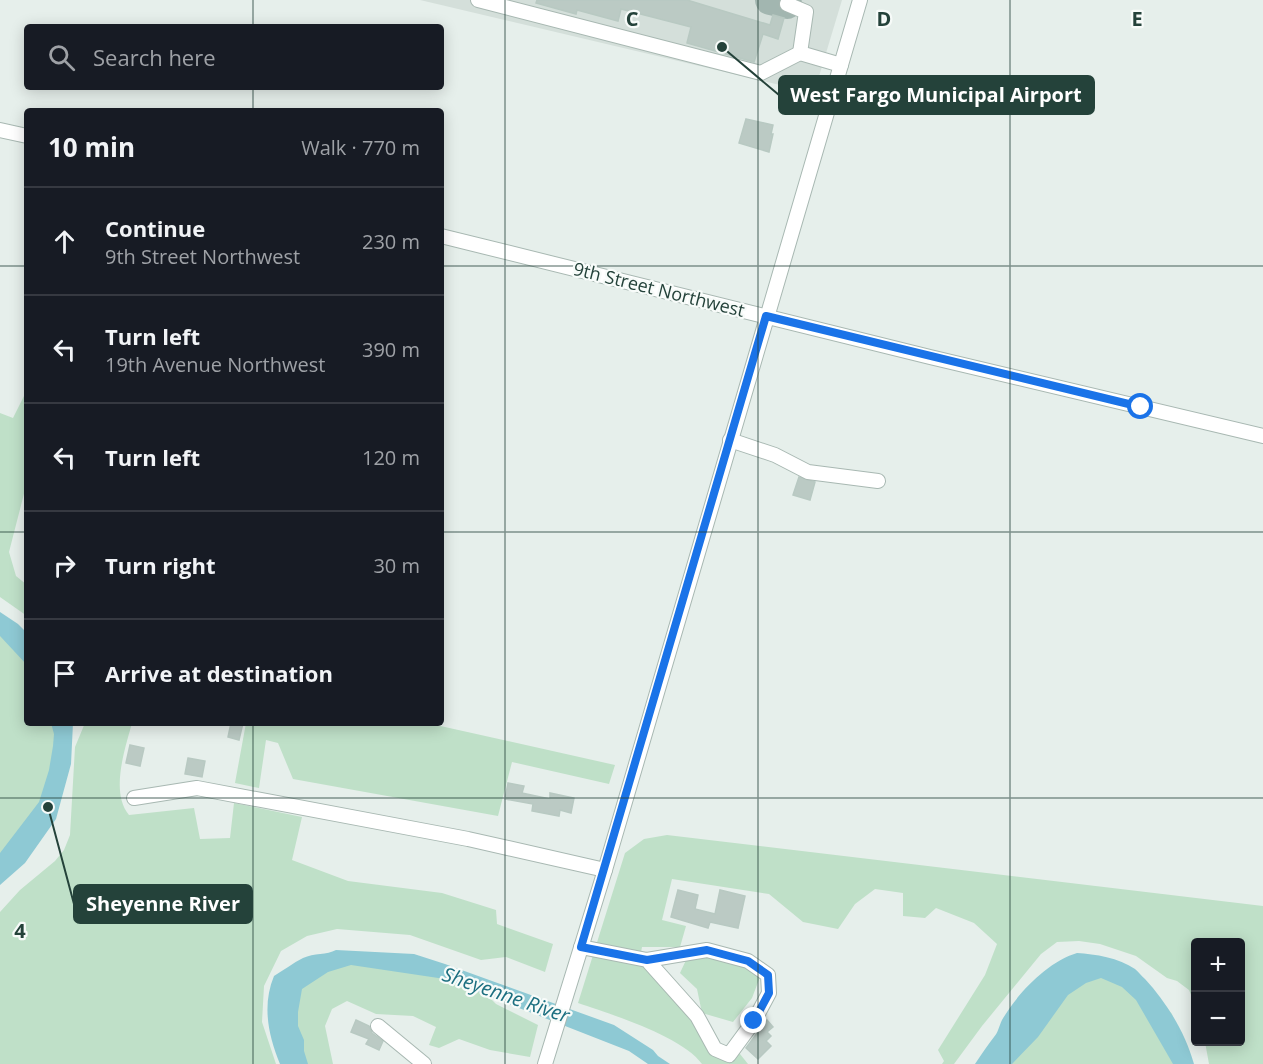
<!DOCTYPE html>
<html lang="en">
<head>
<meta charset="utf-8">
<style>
	body { margin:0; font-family:"Open Sans",sans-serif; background:#20242c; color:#f1f3f6 }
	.controls { position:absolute; right:18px; bottom:18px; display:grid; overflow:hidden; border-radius:6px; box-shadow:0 3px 15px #0003 }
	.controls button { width:54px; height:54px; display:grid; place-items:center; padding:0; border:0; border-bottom:2px solid #363941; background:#171b24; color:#f1f3f6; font:30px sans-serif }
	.stop { position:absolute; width:18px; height:18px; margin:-14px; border:4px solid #1a73e8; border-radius:50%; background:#fff }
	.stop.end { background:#1a73e8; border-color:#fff; box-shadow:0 2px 6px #0008 }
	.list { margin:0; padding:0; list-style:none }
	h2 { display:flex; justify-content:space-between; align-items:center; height:78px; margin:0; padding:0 24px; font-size:26px }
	h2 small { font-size:20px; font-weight:400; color:#9ea1a6 }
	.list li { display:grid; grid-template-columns:39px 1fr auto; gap:18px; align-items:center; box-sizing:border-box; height:108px; padding:0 24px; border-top:2px solid #363941 }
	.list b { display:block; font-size:22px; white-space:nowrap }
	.list p { margin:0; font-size:20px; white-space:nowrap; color:#9ea1a6 }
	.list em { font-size:20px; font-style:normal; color:#9ea1a6 }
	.icon { flex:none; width:33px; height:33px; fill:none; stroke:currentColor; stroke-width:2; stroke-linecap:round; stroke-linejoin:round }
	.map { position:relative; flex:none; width:1263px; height:1064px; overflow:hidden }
	.search { position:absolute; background:#171b24; box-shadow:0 3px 15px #0003; left:24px; top:24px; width:420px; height:66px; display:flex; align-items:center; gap:15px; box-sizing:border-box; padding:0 21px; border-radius:6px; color:#9ea1a6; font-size:22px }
	.panel { position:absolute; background:#171b24; box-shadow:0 3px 15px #0003; left:24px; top:108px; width:420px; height:618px; border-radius:6px }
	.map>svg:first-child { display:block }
</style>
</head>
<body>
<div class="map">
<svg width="1263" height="1064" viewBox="0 0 1263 1064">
	<rect width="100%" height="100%" fill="#e6efeb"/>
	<polygon fill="#d4dfda" points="420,0 842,0 814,93"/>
	<g fill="#bfe0c8">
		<polygon points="27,390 27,482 9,552 16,576 27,585 27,616 0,597 0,413 13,418"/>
		<polygon points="0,631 27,649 27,723 65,723 56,785 0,872"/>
		<path d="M 85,723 L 132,723 C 125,749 110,792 129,815 L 194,808 L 200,839 L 230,838 L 234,803 L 302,817 L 292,860 L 348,881 L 442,893 L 496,910 L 497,924 L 553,944 L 545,972 L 506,957 L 481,960 L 410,935 L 337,929 L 307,936 L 281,951 L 264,986 L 262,1022 L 276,1064 L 0,1064 L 0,912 L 20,890 L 55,861 L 64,850 L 70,835 L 75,747 Z"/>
		<polygon points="246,723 427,723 615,765 609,784 512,762 498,816 293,779 278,743 266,740 259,788 235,783"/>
		<path d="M 667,835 L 1263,906 L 1263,1064 L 1209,1064 L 1205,1042 L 1240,1042 L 1240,942 L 1196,942 L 1195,1004 L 1189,990 L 1177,981 L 1167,978 L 1136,956 L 1100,944 L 1079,941 L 1057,942 L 1041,954 L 982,1026 L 954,1064 L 942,1064 L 944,1061 L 938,1050 L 985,975 L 997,944 L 974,923 L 936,908 L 925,918 L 903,916 L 903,893 L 875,889 L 855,904 L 838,929 L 803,922 L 769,894 L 672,879 L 662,920 L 686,926 L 680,947 L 642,947 L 639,963 L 665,986 L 726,1054 L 740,1054 L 748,1064 L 702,1064 C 682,1036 610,1014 578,1003 L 625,853 L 644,839 Z"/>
		<polygon points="710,954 741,963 760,977 752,998 733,1022 702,1013 697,989 680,973 687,958"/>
		<polygon points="370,957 472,980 496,1004 538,1025 530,1057 490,1050 459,1039 439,1048 429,1045 436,1027 413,1016 376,1014 347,1001 332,1009 325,1026 333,1064 301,1064 289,989 306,969"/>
		<polygon points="1090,972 1154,992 1172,1014 1184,1056 1183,1064 995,1064"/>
	</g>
	<g fill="#8ec9d4">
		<polygon points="0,612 18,624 27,633 27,665 0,636"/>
		<polygon points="51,723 73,723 71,764 56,819 25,863 0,885 0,853 39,802 49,770 53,746 54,734"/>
		<path d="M 336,950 L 414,954 L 445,964 L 614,1025 L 653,1050 L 658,1056 L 670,1064 L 648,1064 L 629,1051 L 445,979 L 351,965 L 328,972 L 302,989 L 298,1012 L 298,1026 L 304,1040 L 304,1051 L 308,1064 L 280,1064 C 268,1035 262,1005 274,976 C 284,970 293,963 303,958 C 314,953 327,955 336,950 Z"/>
		<path d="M 1077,953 C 1095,954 1119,958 1135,969 C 1139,972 1141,976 1145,979 C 1167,1003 1185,1032 1194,1064 L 1173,1064 L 1136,1000 L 1122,987 L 1101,978 L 1086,983 L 1068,995 L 1038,1037 L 1012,1064 L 975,1064 C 981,1055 987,1046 994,1037 C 998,1033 999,1026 1002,1020 C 1017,994 1047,962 1077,953 Z"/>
	</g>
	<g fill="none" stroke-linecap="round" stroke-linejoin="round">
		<polyline stroke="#a2b6b0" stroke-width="30" points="770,0 787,4"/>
	</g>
	<g fill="#bbcac4" stroke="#b8c9c2" stroke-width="1.5">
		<polygon points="537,0 687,0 770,25 773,15 784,18 778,39 763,34 754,62 687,43 691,27 621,9 618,21 577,10 576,14 536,3"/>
		<polygon points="746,119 773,125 771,134 773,134 769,152 739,143"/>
		<polygon points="799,477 815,482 810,500 793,495"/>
		<polygon points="231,723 243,723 239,740 228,737"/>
		<polygon points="130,745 144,748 140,766 126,763"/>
		<polygon points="188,758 205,761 202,777 185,774"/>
		<polygon points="508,783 524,786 522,793 550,799 550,793 574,798 571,813 560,810 559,816 532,811 533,804 505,799"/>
		<polygon points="678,890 698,895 695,909 715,914 720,890 745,896 738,928 710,922 708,928 671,917"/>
		<polygon points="356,1020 369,1026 372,1033 383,1041 379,1050 366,1044 369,1039 351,1032"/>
		<polygon points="767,1020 773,1027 767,1032 771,1036 766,1041 771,1046 758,1059 746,1048"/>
	</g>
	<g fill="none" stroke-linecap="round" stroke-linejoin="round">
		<defs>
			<g id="minor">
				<polyline points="478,0 761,73 800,53 841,65"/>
				<polyline points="787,4 806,12 800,53"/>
				<polyline points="0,130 27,136"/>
				<polyline points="441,236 930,357 1263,436"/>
				<polyline points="730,440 775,455 808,472 878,481"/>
				<polyline points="134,798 197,788 468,839 605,870"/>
				<polyline points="581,947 647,960 707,950 748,961 768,975 769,993 754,1021 729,1055 715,1049 697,1016 647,960"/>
				<polyline points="378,1026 424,1064"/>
				<polyline points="545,1064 605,870 860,0"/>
			</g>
		</defs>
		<use href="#minor" stroke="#a8b8b2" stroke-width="16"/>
		<use href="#minor" stroke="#fff" stroke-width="14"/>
	</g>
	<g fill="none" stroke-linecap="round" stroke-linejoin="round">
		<polyline stroke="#1a73e8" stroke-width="8" points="754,1021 769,993 768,975 748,961 707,950 647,960 581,947 766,316 1141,407"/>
	</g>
	<path fill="none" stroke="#24423a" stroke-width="1.5" stroke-opacity="0.55" d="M 253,0 L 253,27M 505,0 L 505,1064M 758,0 L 758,1064M 1010,0 L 1010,1064M 253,87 L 253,111M 0,266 L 27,266M 441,266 L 1263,266M 0,532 L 27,532M 441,532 L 1263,532M 253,723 L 253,1064M 0,798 L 1263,798"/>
	<g text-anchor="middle" stroke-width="4.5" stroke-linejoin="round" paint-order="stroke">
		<g font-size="18" fill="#24423a" stroke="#f7fbf9">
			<text transform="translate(659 290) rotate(14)" y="6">9th Street Northwest</text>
		</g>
		<g font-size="20" font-style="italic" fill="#1c6f80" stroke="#f7fbf9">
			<text transform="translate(506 995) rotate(19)" y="7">Sheyenne River</text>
		</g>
	</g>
	<g font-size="20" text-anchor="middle" font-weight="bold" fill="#24423a" stroke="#f7fbf9" stroke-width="4.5" stroke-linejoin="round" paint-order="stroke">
		<text x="632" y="26">C</text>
		<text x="884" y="26">D</text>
		<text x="1137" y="26">E</text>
		<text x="20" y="938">4</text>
	</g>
	<path fill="none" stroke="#24423a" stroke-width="2" d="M722 47L779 95M48 807L74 904"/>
	<g fill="#24423a" stroke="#f7fbf9" stroke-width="2">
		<circle cx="722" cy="47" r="6"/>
		<circle cx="48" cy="807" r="6"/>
	</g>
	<g fill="#24423a" stroke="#24423a" stroke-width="2">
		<rect x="779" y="76" width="315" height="38" rx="6"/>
		<rect x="74" y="885" width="178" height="38" rx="6"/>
	</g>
	<g font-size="20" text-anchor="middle" font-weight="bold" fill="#fff">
		<text x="936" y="102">West Fargo Municipal Airport</text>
		<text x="163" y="911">Sheyenne River</text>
	</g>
</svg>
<div class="controls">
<button>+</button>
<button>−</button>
</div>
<div class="stop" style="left:1141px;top:407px"></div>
<div class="stop end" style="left:754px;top:1021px"></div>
<div class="search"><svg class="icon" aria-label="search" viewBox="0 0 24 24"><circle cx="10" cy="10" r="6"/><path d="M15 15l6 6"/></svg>Search here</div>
<section class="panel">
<h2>10 min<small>Walk · 770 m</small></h2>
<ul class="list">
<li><svg class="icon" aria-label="ahead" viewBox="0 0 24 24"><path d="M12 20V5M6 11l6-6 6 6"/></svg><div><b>Continue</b><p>9th Street Northwest</p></div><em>230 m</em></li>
<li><svg class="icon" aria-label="left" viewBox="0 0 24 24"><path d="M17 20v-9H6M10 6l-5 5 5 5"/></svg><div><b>Turn left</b><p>19th Avenue Northwest</p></div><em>390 m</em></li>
<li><svg class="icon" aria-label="left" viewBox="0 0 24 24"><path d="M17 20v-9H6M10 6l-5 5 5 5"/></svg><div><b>Turn left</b></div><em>120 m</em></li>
<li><svg class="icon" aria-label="right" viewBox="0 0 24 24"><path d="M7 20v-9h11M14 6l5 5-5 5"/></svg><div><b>Turn right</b></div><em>30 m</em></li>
<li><svg class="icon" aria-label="arrive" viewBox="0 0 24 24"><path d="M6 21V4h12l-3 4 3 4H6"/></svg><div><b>Arrive at destination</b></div></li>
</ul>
</section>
</div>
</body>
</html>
